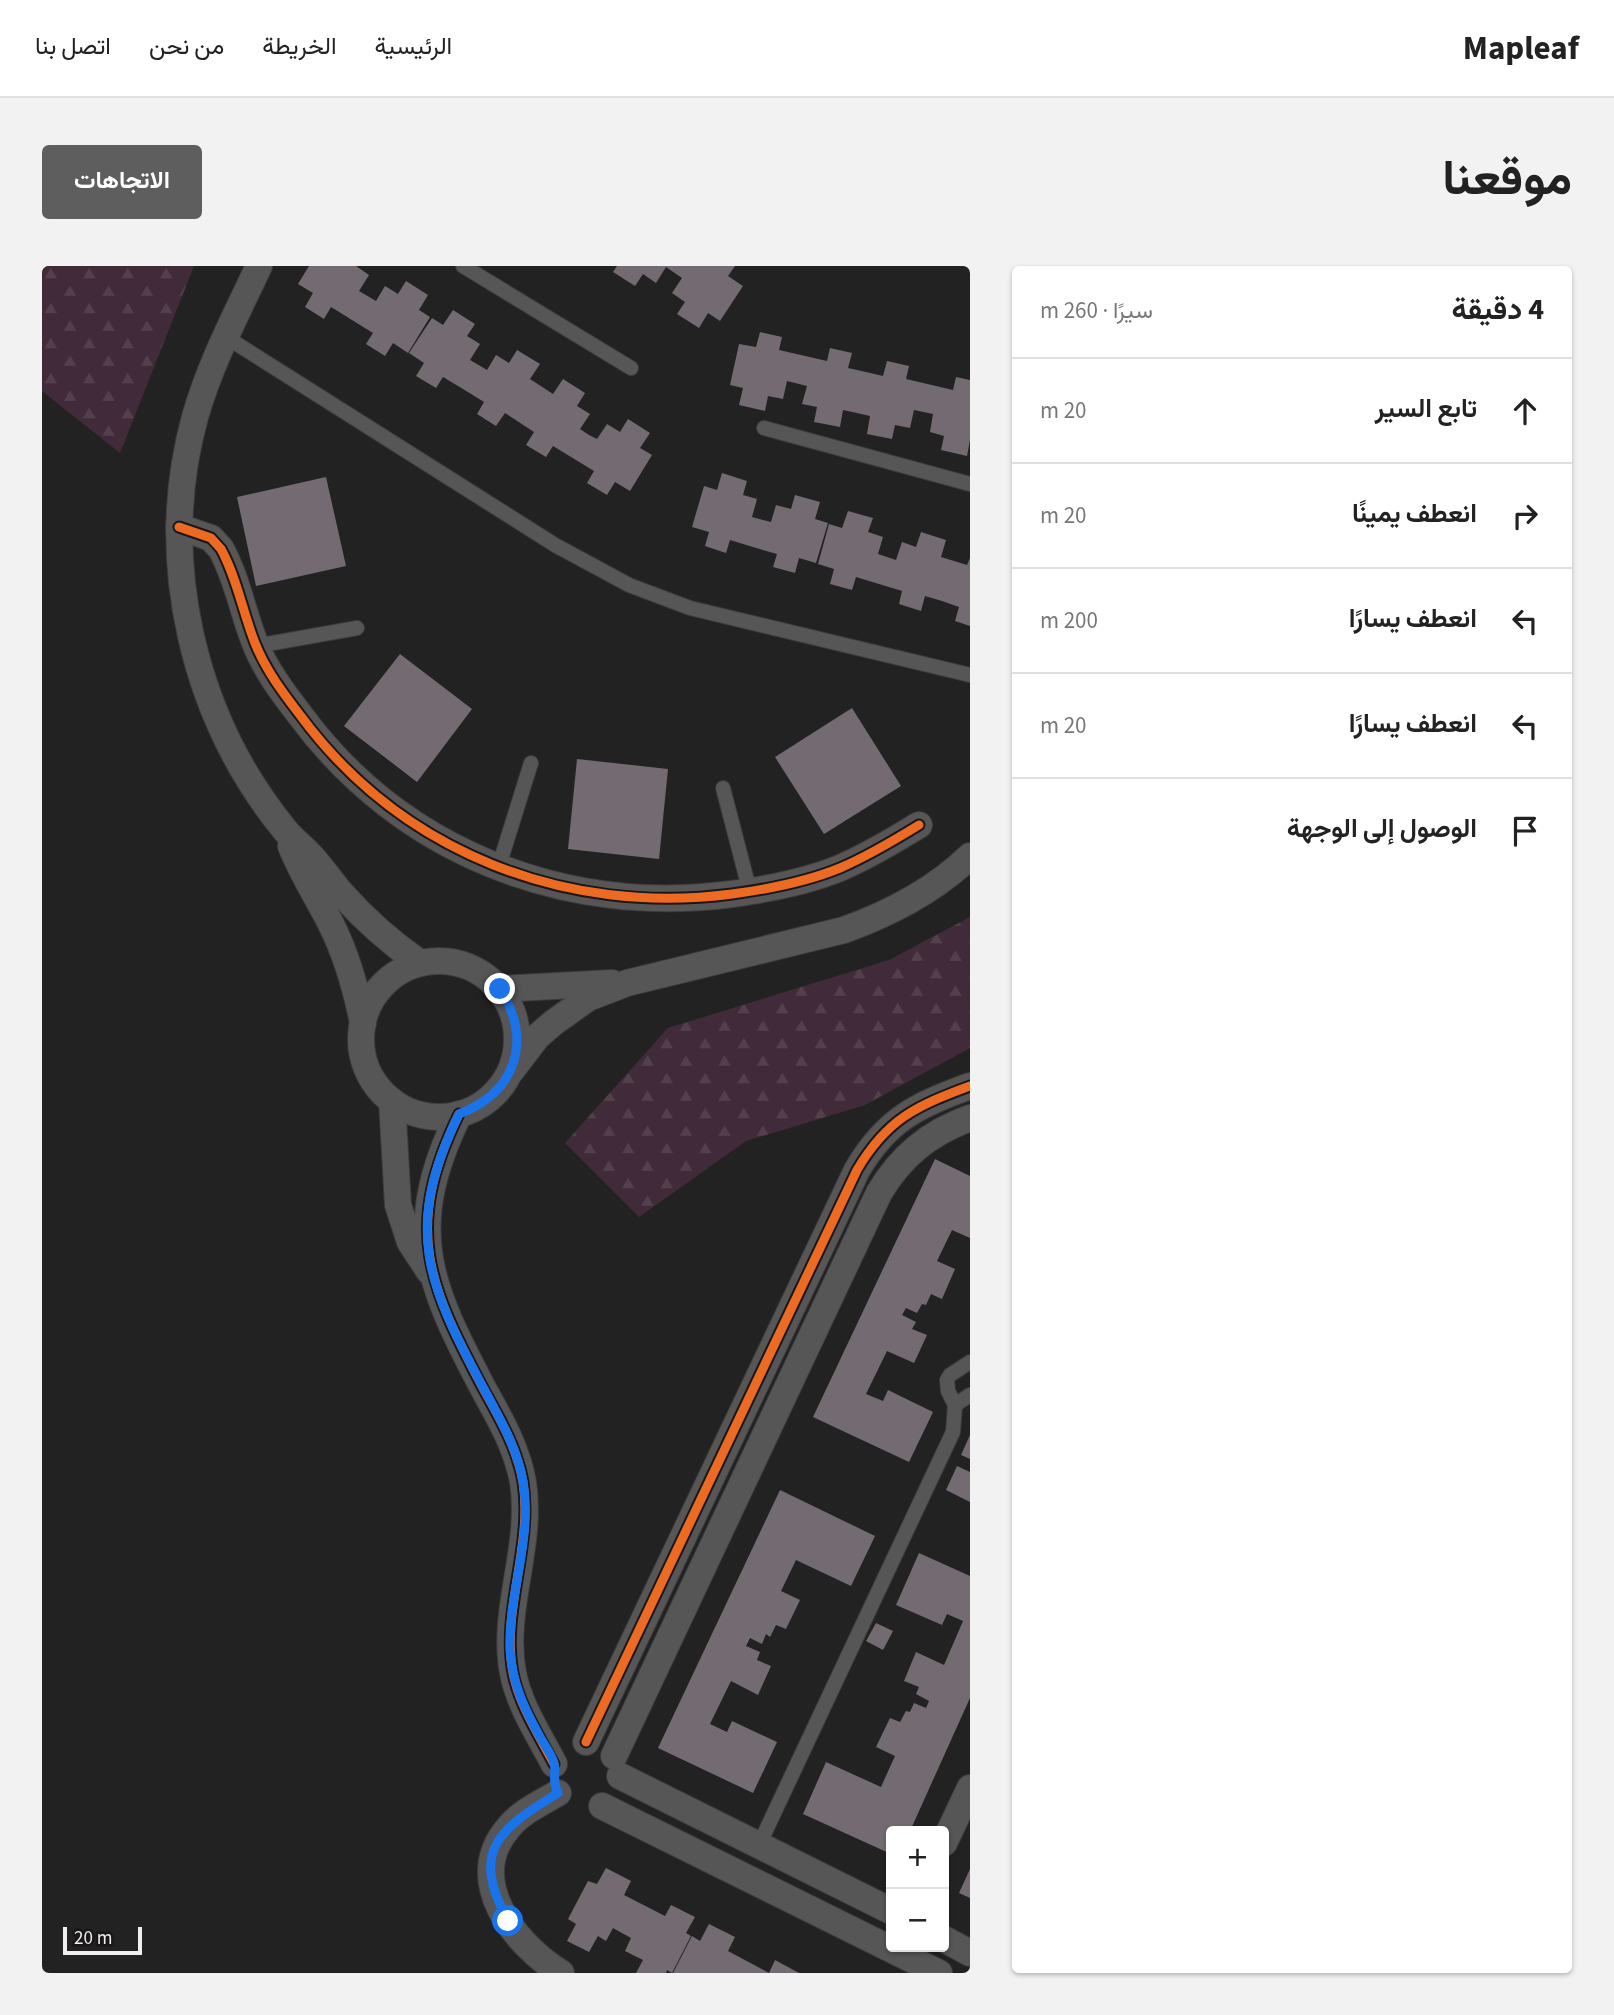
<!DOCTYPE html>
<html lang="ar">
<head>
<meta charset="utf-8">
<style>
	body { margin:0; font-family:"Source Sans 3",Vazirmatn,sans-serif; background:#f2f2f2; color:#222; direction:rtl }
	.controls { position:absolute; right:21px; bottom:21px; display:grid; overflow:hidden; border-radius:7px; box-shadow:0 2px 5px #0004 }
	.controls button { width:63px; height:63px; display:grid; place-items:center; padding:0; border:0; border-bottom:2px solid #e0e0e0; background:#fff; color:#222; font:35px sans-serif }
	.scale { position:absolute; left:21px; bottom:18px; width:79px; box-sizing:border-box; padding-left:7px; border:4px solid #f0eeef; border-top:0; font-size:19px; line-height:24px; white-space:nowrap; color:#f0eeef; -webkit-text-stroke:5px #1a1719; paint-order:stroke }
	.stop { position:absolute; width:21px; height:21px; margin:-16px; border:5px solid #1a73e8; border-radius:50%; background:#fff }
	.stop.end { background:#1a73e8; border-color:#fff; box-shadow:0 2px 7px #0008 }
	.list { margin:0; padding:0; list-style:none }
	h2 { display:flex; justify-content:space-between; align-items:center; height:91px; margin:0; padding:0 28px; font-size:30px }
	h2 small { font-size:23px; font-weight:400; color:#767676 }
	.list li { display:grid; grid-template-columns:46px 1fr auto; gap:21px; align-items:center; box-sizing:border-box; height:105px; padding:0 28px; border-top:2px solid #e0e0e0 }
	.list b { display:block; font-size:26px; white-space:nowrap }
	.list em { font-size:23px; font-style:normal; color:#767676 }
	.icon { flex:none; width:38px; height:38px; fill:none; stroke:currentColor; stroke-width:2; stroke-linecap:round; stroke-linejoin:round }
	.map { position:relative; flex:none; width:928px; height:1707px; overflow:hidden; direction:ltr; border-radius:7px }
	header { display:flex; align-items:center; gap:42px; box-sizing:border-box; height:98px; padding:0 35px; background:#fff; border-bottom:2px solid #e0e0e0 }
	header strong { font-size:33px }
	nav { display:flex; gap:38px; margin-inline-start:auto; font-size:24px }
	.intro { display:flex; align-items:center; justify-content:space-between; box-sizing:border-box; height:168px; padding:0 42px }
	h1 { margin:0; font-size:49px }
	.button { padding:18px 32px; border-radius:7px; background:#5e5e5e; color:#fff; font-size:24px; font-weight:700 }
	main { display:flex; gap:42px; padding:0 42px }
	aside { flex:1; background:#fff; border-radius:7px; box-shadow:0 2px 5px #0004 }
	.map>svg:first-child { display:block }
</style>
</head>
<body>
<header>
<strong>Mapleaf</strong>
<nav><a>الرئيسية</a><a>الخريطة</a><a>من نحن</a><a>اتصل بنا</a></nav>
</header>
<div class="intro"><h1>موقعنا</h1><a class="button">الاتجاهات</a></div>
<main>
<aside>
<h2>4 دقيقة<small>سيرًا · 260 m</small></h2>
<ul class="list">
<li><svg class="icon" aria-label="ahead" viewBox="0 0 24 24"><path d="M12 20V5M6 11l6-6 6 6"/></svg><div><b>تابع السير</b></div><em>20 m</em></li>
<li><svg class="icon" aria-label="right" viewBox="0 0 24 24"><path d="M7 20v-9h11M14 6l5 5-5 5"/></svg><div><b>انعطف يمينًا</b></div><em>20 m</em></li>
<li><svg class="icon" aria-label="left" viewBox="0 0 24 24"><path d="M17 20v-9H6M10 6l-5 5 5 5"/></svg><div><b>انعطف يسارًا</b></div><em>200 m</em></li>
<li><svg class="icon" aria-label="left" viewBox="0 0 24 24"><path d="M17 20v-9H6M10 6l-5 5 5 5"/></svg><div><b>انعطف يسارًا</b></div><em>20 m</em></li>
<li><svg class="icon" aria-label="arrive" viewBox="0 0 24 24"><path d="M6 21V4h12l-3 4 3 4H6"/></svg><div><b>الوصول إلى الوجهة</b></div></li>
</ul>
</aside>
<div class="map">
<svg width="928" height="1707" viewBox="0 0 928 1707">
	<defs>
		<pattern id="forest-firs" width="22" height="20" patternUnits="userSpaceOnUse" patternTransform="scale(1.75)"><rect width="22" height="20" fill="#412b3a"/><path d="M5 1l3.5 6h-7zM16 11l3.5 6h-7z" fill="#54404d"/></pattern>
	</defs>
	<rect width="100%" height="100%" fill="#232223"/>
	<g fill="url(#forest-firs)">
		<polygon points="0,0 152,0 78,187 0,125"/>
		<polygon points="928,651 928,782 823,839 704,875 597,951 523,877 626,762 847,694"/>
	</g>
	<g fill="#736b71">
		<polygon points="267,0 314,0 327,9 317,25 334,35 343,20 356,28 364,15 386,29 377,44 388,51 366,87 351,77 343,90 324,78 331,67 289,41 282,53 263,41 271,27 256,18"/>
		<polygon points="575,0 693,0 686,10 701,20 678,55 666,47 657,62 635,48 643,36 630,27 640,12 624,1 614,17 601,8 593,20 571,6"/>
		<polygon points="411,44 433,58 425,70 438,78 428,94 445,104 454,89 467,97 475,84 498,98 488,113 511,128 521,113 543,127 535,140 548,148 538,163 547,169 555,173 565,158 578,166 586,153 608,167 598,182 610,189 588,225 573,216 565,229 545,217 552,205 511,180 504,191 484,179 492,166 463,147 454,160 435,148 442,136 421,123 401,111 394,122 374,110 382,97 367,87 390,52 401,59"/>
		<polygon points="718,66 740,71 737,84 785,95 788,82 810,87 806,102 824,106 841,110 845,95 867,100 864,113 911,124 914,111 928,114 928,174 925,190 899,184 902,170 888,166 891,148 872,144 868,162 853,159 850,173 825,168 828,150 815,147 801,144 798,161 772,156 775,141 760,138 765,120 745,115 741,133 726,130 723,145 697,139 701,122 688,119 697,78 714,81"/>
		<polygon points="680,207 705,215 701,229 715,233 710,251 729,256 734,239 749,243 753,229 778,236 773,253 786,257 774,297 757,292 753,307 731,301 735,288 711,281 688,274 684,287 663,280 667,266 650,261 662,220 675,224"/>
		<polygon points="284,211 304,300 214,320 195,231"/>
		<polygon points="806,245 831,252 826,266 841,271 836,288 854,294 860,276 874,281 879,266 904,274 899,291 925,299 928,292 928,360 913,355 917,341 900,335 883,330 879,345 857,338 860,325 814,311 810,324 788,318 792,303 776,298 787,258 800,262"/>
		<polygon points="358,388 430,443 375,516 302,460"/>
		<polygon points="810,442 859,520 782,568 733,491"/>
		<polygon points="535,493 626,503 617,593 526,583"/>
		<polygon points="893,893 928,910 928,972 910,964 895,995 913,1003 900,1033 889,1028 884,1039 880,1038 875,1047 864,1042 860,1049 874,1056 870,1063 885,1069 872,1097 845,1085 824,1128 841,1135 846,1124 891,1146 867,1196 771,1151"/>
		<polygon points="928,1169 928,1193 919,1189"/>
		<polygon points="915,1200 928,1206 928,1236 904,1224"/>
		<polygon points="738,1224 833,1270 809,1320 754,1294 739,1325 758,1334 744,1363 734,1359 728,1371 724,1368 720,1378 708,1372 704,1380 718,1386 715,1394 729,1400 716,1429 689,1415 668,1458 685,1466 690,1455 735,1476 711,1527 616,1482"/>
		<polygon points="877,1287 928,1310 928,1432 868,1565 849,1565 849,1588 761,1548 784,1496 839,1521 853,1490 834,1481 848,1452 858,1456 864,1445 868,1446 872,1437 884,1442 887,1435 874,1428 877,1421 862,1415 874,1386 902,1399 921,1355 905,1348 900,1359 854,1339"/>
		<polygon points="834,1357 851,1365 841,1384 824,1375"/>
		<polygon points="564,1602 589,1615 582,1629 623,1650 629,1639 653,1651 644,1667 649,1670 630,1707 625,1704 624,1707 594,1707 601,1694 583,1685 589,1672 571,1662 564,1675 556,1670 547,1686 525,1675 534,1658 526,1653 546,1615 555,1618"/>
		<polygon points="928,1603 928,1632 917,1627"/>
		<polygon points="667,1658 693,1671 686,1685 727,1707 733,1694 757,1707 631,1707 650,1670 658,1675"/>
	</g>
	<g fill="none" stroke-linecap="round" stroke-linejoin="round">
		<defs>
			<g id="lane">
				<polyline points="421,0 589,102"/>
				<polyline points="184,71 513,279 587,319 648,342 928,409"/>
				<polyline points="722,162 928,218"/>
				<polyline points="214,380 315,362"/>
				<polyline points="681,522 708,626"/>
				<polyline points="456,603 489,497"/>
				<polyline points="913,1139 928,1129"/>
				<polyline points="717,1579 911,1166 913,1139 906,1125 905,1114 908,1109 928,1096"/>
			</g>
			<g id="street">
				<path d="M 217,0 C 194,49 168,98 153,151 C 114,293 150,450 243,564 C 251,574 261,581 269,590 C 280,602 289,615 299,627 C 323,654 349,677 378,697"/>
				<path d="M 137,261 L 169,272 L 179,283 C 195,312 201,347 213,377 C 223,403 241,427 258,449 C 359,586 523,650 690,628 C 727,623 764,616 798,602 C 826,590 851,575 877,559"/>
				<path d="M 249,580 C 260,608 276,632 289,658 C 305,690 314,722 321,757"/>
				<circle cx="397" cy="773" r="78"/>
				<polyline points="458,723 570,717"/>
				<path d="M 469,805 L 495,771 L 511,757 L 546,732 L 585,717 L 802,664 C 849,647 892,625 928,590"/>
				<polyline points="350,835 356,939 368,976 387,1005"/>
				<path d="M 417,848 C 361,963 386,1018 442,1124 C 458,1153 475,1182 481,1216 C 491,1281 459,1344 471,1407 C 477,1439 497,1469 512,1498"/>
				<path d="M 544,1476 L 815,904 C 845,853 874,840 928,820"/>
				<path d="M 572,1490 L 837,927 C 859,890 887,867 928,852"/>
				<polyline points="578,1510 849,1645"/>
				<path d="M 516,1527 C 499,1537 479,1546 467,1561 C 421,1613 472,1678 519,1707"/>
				<polyline points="560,1540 897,1707"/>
				<polyline points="902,1577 928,1522"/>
				<polyline points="902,1673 928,1687"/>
			</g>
		</defs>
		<use href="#lane" stroke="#3d3c3d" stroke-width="16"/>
		<use href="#street" stroke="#3d3c3d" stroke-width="28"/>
		<use href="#lane" stroke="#575657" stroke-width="14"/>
		<use href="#street" stroke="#575657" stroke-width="26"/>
		<defs>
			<g id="cycleway">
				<path d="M 137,261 L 169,272 L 179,283 C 195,312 201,347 213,377 C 223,403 241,427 258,449 C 359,586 523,650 690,628 C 727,623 764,616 798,602 C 826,590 851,575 877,559"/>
				<path d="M 417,848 C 361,963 386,1018 442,1124 C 458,1153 475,1182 481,1216 C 491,1281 459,1344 471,1407 C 477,1439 497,1469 512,1498"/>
				<path d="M 544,1476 L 815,904 C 845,853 874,840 928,820"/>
			</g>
		</defs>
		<use href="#cycleway" stroke="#1a1719" stroke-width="13"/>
		<use href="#cycleway" stroke="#ed6a23" stroke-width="9"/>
	</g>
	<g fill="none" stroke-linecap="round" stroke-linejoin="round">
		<path stroke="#1a73e8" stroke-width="9" d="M 458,723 C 491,775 474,826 417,848 C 361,963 385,1017 442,1123 C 458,1153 475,1182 481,1215 C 491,1273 466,1327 468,1384 C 470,1416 482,1442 497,1469 C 501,1477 509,1487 512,1497 C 515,1507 509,1513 516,1527 C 456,1564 428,1584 466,1655"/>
	</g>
</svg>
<div class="controls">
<button>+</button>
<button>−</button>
</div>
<div class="scale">20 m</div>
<div class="stop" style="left:466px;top:1655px"></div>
<div class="stop end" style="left:458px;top:723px"></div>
</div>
</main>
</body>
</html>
